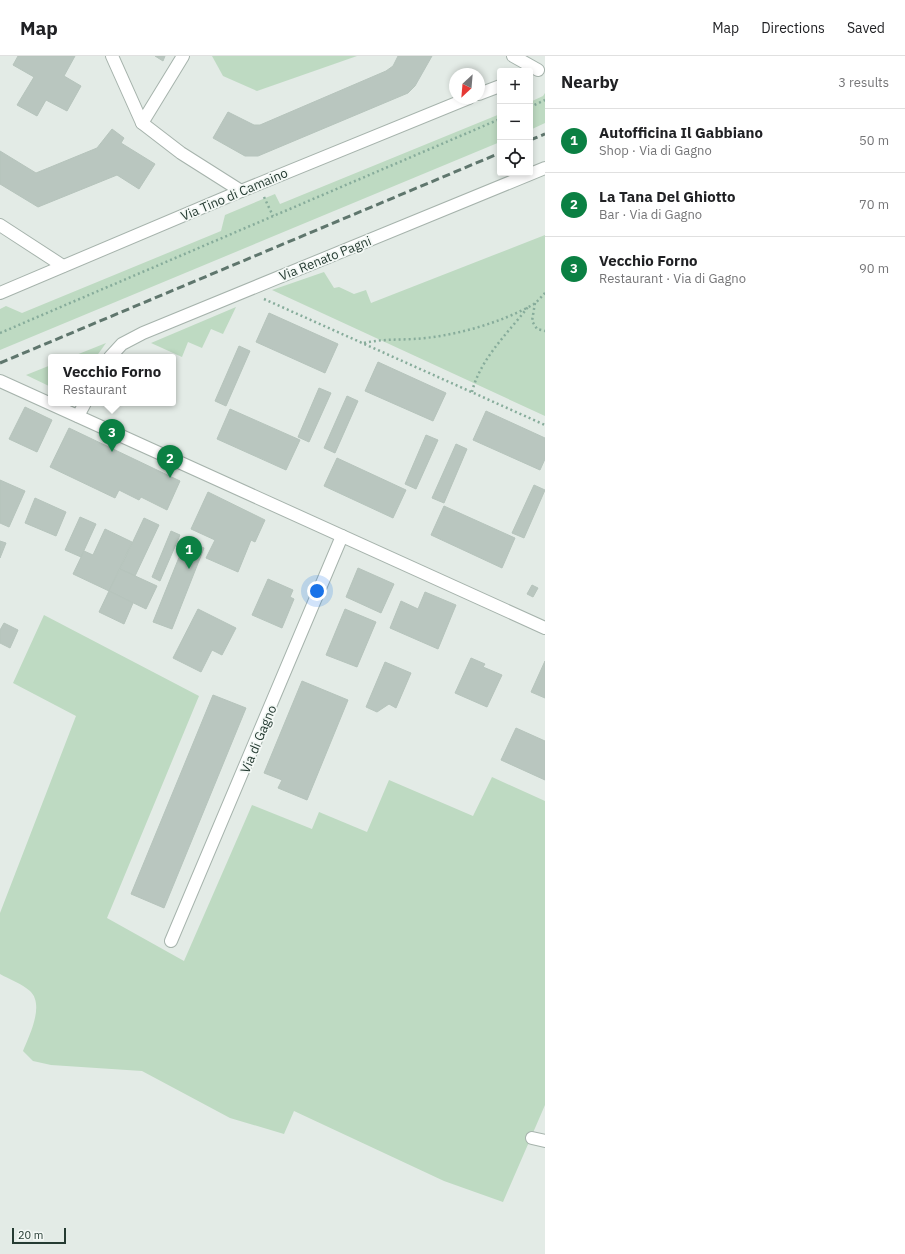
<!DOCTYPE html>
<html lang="en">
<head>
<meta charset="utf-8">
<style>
	body { margin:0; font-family:"IBM Plex Sans",sans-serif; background:#f2f2f2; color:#202124 }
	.controls { position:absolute; right:12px; top:12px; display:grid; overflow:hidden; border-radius:4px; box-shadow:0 2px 6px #0003 }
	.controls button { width:36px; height:36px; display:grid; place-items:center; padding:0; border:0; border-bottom:1px solid #e0e0e0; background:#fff; color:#202124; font:20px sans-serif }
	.compass { position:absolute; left:449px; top:12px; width:36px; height:36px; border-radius:50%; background:#fff; box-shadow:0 2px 6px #0003; rotate:206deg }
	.scale { position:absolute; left:12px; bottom:10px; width:54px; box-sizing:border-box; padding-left:4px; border:2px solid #253b32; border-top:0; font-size:11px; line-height:14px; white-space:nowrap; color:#253b32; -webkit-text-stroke:3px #f3f8f5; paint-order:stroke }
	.you { position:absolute; left:317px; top:535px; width:14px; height:14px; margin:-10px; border:3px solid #fff; border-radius:50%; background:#1a73e8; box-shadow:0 0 0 6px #1a73e833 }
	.badge { display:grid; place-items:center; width:26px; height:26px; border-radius:50%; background:#0b8043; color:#fff; font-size:13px; font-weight:700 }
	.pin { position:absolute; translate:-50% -33px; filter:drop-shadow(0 1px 2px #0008) }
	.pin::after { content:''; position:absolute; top:21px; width:14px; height:12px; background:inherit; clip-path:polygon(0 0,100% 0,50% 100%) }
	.popup { position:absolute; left:48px; top:298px; width:128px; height:52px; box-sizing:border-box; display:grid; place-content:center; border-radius:4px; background:#fff; filter:drop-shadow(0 1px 3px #0005); font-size:13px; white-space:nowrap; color:#757577 }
	.popup b { font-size:15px; color:#202124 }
	.popup::after { content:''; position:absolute; left:50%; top:100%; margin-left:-8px; border:8px solid transparent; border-top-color:#fff }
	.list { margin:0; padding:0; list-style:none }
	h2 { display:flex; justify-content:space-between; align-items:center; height:52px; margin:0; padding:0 16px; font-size:17px }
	h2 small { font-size:13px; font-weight:400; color:#757577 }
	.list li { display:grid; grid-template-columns:26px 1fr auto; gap:12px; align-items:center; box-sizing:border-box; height:64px; padding:0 16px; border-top:1px solid #e0e0e0 }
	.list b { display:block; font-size:15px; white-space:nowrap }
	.list p { margin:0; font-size:13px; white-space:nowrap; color:#757577 }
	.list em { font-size:13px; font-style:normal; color:#757577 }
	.icon { flex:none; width:22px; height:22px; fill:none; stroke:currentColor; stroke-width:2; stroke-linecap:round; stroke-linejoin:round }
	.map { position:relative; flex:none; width:545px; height:1198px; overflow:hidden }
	header { display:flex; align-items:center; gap:24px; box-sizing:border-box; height:56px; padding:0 20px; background:#fff; border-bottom:1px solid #e0e0e0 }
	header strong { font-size:19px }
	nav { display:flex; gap:22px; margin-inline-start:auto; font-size:14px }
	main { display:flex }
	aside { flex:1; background:#fff }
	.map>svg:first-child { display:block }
</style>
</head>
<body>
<header>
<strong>Map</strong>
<nav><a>Map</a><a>Directions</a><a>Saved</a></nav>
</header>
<main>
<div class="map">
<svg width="545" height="1198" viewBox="0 0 545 1198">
	<rect width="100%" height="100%" fill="#e3ebe6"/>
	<g fill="#bedac2">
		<polygon points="212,0 357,0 257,35 223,20"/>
		<polygon points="545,37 545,67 530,74 530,46 543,40"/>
		<polygon points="500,58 500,86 0,294 0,253 6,250 22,257 221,175 225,159 275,138 280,148"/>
		<polygon points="545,179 545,360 272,234 324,216 334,232 339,231 354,238 366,234 371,247"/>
		<polygon points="236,251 223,278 211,273 202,292 188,286 182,301 151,287"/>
		<polygon points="106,287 96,301 71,301"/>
		<polygon points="51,309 51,331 26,319"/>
		<path d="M 44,559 L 199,640 L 107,862 L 184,905 L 252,749 L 312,773 L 319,756 L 367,776 L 389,724 L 473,760 L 492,721 L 545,745 L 545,1049 L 503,1146 L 444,1125 L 294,1055 L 284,1078 L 230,1062 L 142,1015 L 51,1009 L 33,1005 L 23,995 C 29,980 45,949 30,935 C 22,928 9,923 0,918 L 0,857 L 76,660 L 13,627 Z"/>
	</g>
	<g fill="#b9c6bf" stroke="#b6c4bc">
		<polygon points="18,0 75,0 64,20 81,30 67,55 46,44 37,60 17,49 34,21 13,9"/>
		<polygon points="155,0 165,0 163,5"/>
		<polygon points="398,0 432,0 415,30 408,37 258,100 245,100 213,82 228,56 254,69 260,69 386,15 393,10"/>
		<polygon points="112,73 124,82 121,87 155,108 139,133 117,119 38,151 0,128 0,95 36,117 97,92"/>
		<polygon points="269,257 338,288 325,317 256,286"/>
		<polygon points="239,290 250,295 226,350 215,345"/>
		<polygon points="378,306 446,337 433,365 365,335"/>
		<polygon points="319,332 331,337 309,386 298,381"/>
		<polygon points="347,340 358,345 335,397 324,392"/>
		<polygon points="25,351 52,364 37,396 9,383"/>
		<polygon points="230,353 300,384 286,414 217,383"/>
		<polygon points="486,355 545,382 545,403 540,414 473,384"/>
		<polygon points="69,372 180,425 167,454 141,441 139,444 119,434 115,442 50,411"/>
		<polygon points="426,379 438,384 416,433 405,428"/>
		<polygon points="456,388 467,393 444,447 432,442"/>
		<polygon points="337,402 406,434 393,462 324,430"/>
		<polygon points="0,424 25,435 9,471 0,467"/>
		<polygon points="534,429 545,434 524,482 512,477"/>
		<polygon points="208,436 265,464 255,486 251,484 238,516 206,502 215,484 191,473"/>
		<polygon points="35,442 66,456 56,480 25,467"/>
		<polygon points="444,450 515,482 502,512 431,479"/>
		<polygon points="80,461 96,468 81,501 65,494"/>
		<polygon points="144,462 159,469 135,520 120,513"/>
		<polygon points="105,473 132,486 109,535 73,518 84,495 93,499"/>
		<polygon points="171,475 180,479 160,525 152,521"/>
		<polygon points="186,484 204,492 172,573 153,566"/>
		<polygon points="0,485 6,487 0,502"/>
		<polygon points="358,512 394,528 381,557 346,541"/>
		<polygon points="120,513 157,530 146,553 109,535"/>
		<polygon points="268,523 293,534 290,541 294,543 282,572 252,559"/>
		<polygon points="532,529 538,532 533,541 527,538"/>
		<polygon points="109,535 133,547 124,568 99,556"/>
		<polygon points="425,536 456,549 438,593 390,572 401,545 418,553"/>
		<polygon points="198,553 236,572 222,599 212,594 201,616 173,602"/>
		<polygon points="345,553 376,566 357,611 326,599"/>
		<polygon points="4,567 18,574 10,592 0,587 0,574"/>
		<polygon points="471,602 485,608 483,611 502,619 487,651 455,637"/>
		<polygon points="545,605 545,642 531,636"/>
		<polygon points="385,606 411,617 396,652 389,648 377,656 366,651"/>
		<polygon points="302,625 348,644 307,744 278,732 282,724 264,717"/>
		<polygon points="213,639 246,652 164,852 131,838"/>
		<polygon points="516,672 545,685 545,724 501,704"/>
	</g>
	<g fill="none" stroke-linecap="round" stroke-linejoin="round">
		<defs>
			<g id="minor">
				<polyline points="112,0 142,67 181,97 241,135"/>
				<polyline points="513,0 538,14"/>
				<polyline points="479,38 500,30"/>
				<polyline points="142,67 183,0"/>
				<polyline points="0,169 63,210"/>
				<polyline points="0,237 241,135 469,42"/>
				<polyline points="110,301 122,288 143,277 545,112"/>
				<polyline points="0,325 545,572"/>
				<polyline points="78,360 85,347"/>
				<polyline points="171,885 342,480"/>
				<polyline points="532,1082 545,1085"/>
			</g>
		</defs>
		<use href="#minor" stroke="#a6b3ac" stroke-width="14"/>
		<g stroke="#87ac9b" stroke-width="2.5" stroke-dasharray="2 3" stroke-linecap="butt">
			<polyline points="530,51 545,44"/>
			<polyline points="264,141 273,160"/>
			<polyline points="264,243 545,369"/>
			<polyline points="535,247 532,265 537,273 545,275"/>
			<polyline points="0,277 500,63"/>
			<path d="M 364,287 C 381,283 396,284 413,283 C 452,281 501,267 534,248 C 538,245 541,241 545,237"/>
			<path d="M 472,336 C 480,303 508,277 528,251"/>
		</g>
		<use href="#minor" stroke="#fff" stroke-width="12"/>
		<g stroke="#5f766d" stroke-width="3" stroke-dasharray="8 4" stroke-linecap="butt">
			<polyline points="530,84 545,78"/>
			<polyline points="0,307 500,97"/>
		</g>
	</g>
	<g text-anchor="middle" stroke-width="3.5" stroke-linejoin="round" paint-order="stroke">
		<g font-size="13" fill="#253b32" stroke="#f3f8f5">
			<text transform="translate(234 138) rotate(-23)" y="5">Via Tino di Camaino</text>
			<text transform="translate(325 202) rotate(-22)" y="5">Via Renato Pagni</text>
			<text transform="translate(258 683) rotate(-67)" y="5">Via di Gagno</text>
		</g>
	</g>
</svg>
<div class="controls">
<button>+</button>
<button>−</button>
<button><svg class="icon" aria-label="locate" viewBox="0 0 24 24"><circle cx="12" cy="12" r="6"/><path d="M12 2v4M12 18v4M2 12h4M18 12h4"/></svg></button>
</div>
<svg class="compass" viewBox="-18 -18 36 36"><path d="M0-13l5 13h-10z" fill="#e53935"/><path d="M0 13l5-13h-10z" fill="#757577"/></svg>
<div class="scale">20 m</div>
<div class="you"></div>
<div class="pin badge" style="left:189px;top:513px">1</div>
<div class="pin badge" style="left:170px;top:422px">2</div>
<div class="pin badge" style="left:112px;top:396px">3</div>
<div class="popup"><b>Vecchio Forno</b>Restaurant</div>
</div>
<aside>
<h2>Nearby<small>3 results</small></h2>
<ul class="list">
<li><span class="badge">1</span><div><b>Autofficina Il Gabbiano</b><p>Shop · Via di Gagno</p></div><em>50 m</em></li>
<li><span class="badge">2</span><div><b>La Tana Del Ghiotto</b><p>Bar · Via di Gagno</p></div><em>70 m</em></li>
<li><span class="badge">3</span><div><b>Vecchio Forno</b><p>Restaurant · Via di Gagno</p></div><em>90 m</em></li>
</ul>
</aside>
</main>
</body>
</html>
